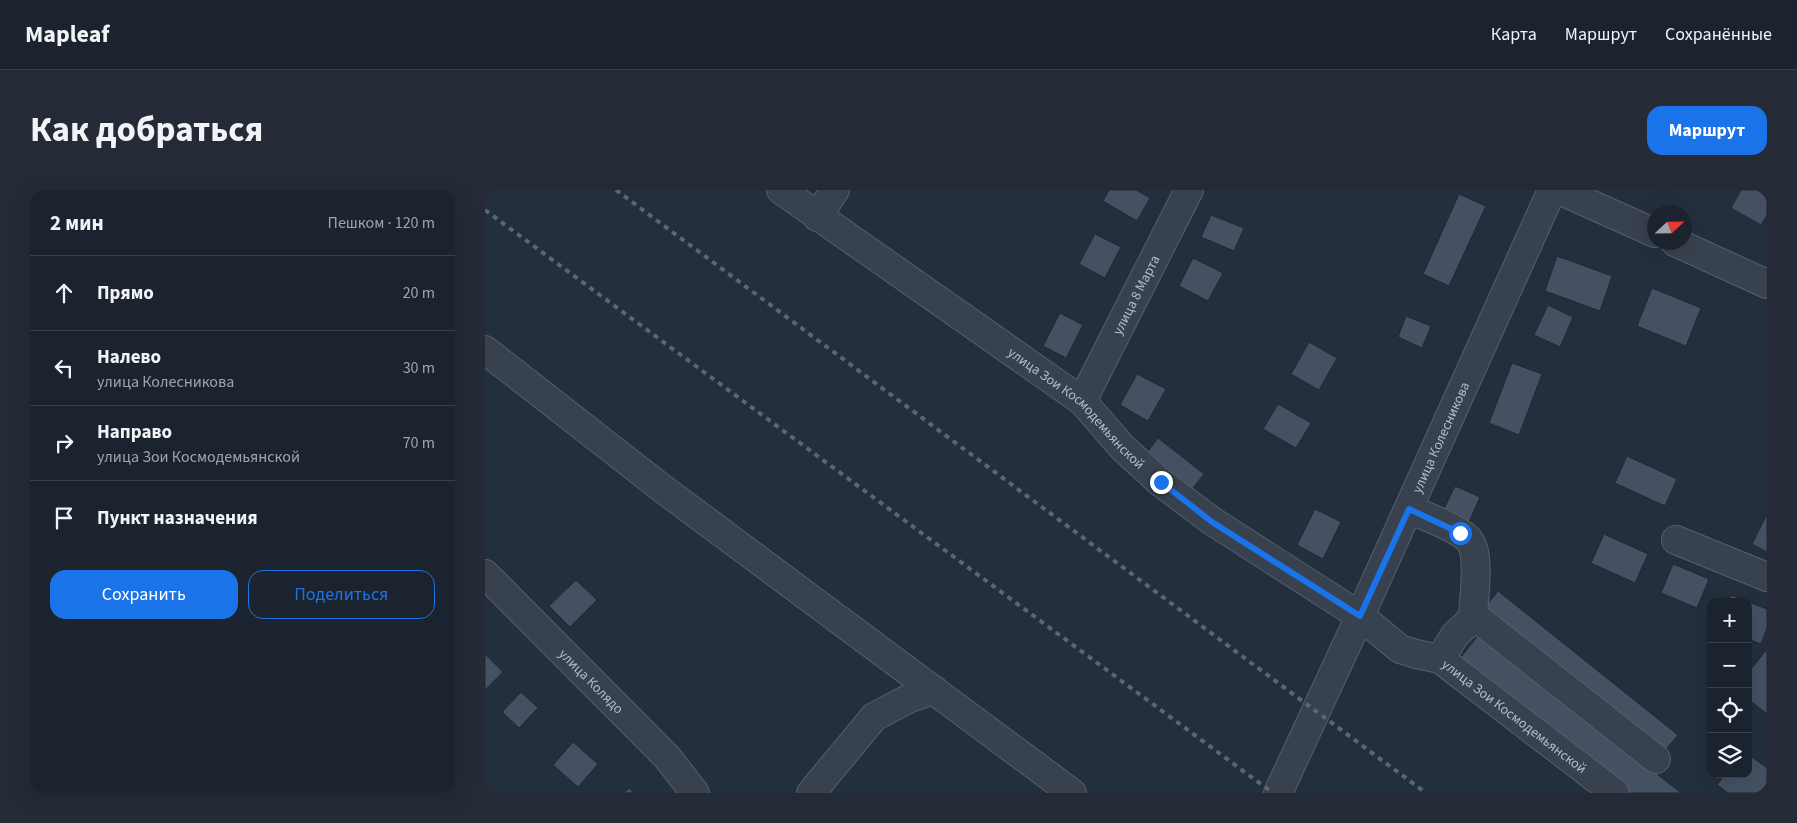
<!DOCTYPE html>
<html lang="ru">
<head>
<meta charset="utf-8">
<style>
	body { margin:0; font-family:"Source Sans 3",sans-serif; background:#242b36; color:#f1f3f6 }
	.controls { position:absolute; right:15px; bottom:15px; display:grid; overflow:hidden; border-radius:10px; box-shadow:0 5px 20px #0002 }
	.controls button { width:45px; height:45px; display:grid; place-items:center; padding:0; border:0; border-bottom:1px solid #39404a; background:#1b232e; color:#f1f3f6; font:25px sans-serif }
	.compass { position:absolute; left:1162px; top:15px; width:45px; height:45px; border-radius:50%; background:#1b232e; box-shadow:0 5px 20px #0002; rotate:68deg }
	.stop { position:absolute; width:15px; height:15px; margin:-11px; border:4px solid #1a73e8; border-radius:50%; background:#fff }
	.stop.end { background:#1a73e8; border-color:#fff; box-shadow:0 1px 5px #0008 }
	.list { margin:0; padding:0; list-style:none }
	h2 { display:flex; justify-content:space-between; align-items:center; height:65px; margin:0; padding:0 20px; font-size:21px }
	h2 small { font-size:16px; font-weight:400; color:#a0a4aa }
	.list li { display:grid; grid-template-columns:32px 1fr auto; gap:15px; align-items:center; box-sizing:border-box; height:75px; padding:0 20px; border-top:1px solid #39404a }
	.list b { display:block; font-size:19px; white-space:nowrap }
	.list p { margin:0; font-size:16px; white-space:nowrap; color:#a0a4aa }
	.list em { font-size:16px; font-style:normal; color:#a0a4aa }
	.actions { display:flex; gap:10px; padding:15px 20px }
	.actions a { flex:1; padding:11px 0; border:1px solid #1a73e8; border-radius:15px; text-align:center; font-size:18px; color:#1a73e8 }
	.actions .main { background:#1a73e8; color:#fff }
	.icon { flex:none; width:28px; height:28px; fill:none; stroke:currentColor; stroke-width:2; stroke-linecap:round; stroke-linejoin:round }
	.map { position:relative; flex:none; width:1282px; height:603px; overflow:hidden; border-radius:15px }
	header { display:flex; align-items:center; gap:30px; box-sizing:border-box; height:70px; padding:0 25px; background:#1b232e; border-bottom:1px solid #39404a }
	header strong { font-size:24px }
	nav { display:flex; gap:28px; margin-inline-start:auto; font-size:18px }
	.intro { display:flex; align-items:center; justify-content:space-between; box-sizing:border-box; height:120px; padding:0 30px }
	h1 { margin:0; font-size:35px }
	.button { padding:12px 22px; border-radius:15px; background:#1a73e8; color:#fff; font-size:18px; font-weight:700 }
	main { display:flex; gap:30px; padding:0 30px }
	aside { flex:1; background:#1b232e; border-radius:15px; box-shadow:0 5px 20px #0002 }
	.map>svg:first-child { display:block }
</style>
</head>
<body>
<header>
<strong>Mapleaf</strong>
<nav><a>Карта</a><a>Маршрут</a><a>Сохранённые</a></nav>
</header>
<div class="intro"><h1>Как добраться</h1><a class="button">Маршрут</a></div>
<main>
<aside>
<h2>2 мин<small>Пешком · 120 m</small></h2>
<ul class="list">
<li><svg class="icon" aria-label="ahead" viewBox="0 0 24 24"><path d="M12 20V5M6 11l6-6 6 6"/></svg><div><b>Прямо</b></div><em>20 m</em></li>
<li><svg class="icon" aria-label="left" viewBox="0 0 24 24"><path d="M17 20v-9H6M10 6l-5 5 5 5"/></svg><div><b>Налево</b><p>улица Колесникова</p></div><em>30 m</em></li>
<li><svg class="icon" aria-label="right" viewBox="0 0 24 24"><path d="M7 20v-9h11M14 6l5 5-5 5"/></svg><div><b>Направо</b><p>улица Зои Космодемьянской</p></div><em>70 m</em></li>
<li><svg class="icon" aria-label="arrive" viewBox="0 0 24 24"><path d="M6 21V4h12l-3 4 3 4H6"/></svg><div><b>Пункт назначения</b></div></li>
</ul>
<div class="actions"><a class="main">Сохранить</a><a>Поделиться</a></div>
</aside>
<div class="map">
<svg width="1282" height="603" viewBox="0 0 1282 603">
	<rect width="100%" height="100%" fill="#242f3e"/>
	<g fill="#455162" stroke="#1f2835">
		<polygon points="624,0 651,0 665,8 652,31 618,11"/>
		<polygon points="1256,0 1273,0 1282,5 1282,25 1276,35 1246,18"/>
		<polygon points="974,4 1001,16 964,96 938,84"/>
		<polygon points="726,25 759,38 749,61 716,47"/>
		<polygon points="610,44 636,57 620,88 594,74"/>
		<polygon points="1072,66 1127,86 1115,121 1060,101"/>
		<polygon points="708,68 738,83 723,111 694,96"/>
		<polygon points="1167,98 1216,118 1201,156 1152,136"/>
		<polygon points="1063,115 1088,127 1075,157 1049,145"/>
		<polygon points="575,123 598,135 581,168 558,156"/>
		<polygon points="921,126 946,136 937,158 913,147"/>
		<polygon points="824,152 852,168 834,200 806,184"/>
		<polygon points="1027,173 1057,184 1034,245 1004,233"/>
		<polygon points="652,184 681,199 663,231 635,215"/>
		<polygon points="793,214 826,233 811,258 778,239"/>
		<polygon points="673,248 719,284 704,303 658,268"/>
		<polygon points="1142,266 1192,289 1180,316 1130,293"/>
		<polygon points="970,296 995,307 982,337 956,325"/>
		<polygon points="830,319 856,332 838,369 812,355"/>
		<polygon points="1282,324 1282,362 1267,354"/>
		<polygon points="1119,344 1163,364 1150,393 1106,373"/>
		<polygon points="1188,374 1224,389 1212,418 1176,403"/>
		<polygon points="91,390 112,410 85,437 64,416"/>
		<polygon points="1013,401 1193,545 1178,563 998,420"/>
		<polygon points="1246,405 1282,419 1282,438 1276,454 1263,449 1263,412 1244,412"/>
		<polygon points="995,443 1196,603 1145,603 976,467"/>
		<polygon points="1282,459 1282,524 1263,509 1263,483"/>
		<polygon points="0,464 18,482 0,500"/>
		<polygon points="36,502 53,518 34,538 17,522"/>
		<polygon points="88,552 113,574 93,597 68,575"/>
		<polygon points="1263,564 1282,578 1282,603 1243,603 1232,595 1240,584 1263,584"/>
		<polygon points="144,598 149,603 139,603"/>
	</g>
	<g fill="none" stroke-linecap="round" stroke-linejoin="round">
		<defs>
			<g id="minor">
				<path id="s1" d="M 296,0 L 597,211 L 638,258 L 675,292 L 727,331 L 875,426 L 915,459 L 931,464 L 955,469 L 1130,603"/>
				<polyline points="1074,0 1170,43"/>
				<polyline points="332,27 350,0"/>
				<polyline points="1190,52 1282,94"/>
				<polyline points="0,160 178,299 587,603"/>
				<path id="s2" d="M 597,211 L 704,0"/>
				<path d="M 924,319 C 939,326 971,337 983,349 C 996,362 989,406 988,425"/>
				<polyline points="1191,350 1282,387"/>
				<path id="s3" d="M 0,384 L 182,567 L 210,603"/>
				<polyline points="955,469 970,445 983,433 988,425 1171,569"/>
				<polyline points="326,603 389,527 425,508 449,500"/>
				<path id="s4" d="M 793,603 L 875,426 L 1067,0"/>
			</g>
		</defs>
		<use href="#minor" stroke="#565f6c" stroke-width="30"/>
		<use href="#minor" stroke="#38414e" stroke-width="28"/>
		<g stroke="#5a6575" stroke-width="4" stroke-dasharray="5 5" stroke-linecap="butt">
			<polyline points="131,0 941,603"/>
			<polyline points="0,20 788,603"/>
		</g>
	</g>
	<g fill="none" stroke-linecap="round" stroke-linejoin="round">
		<polyline stroke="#1a73e8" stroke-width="6" points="676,292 727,332 875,426 924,319 975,343"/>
	</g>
	<g text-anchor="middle" stroke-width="5" stroke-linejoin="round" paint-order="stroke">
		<g font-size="14" fill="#b4bcc9" stroke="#1d2633">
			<text dy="5" stroke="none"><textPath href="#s2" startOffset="119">улица 8 Марта</textPath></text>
			<text dy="5" stroke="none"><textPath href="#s1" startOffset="368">улица Зои Космодемьянской</textPath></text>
			<text dy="5" stroke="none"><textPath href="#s4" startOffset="391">улица Колесникова</textPath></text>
			<text dy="5" stroke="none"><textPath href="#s3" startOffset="151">улица Колядо</textPath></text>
			<text dy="5" stroke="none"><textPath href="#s1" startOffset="908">улица Зои Космодемьянской</textPath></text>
		</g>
	</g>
</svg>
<div class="controls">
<button>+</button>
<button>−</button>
<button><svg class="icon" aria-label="locate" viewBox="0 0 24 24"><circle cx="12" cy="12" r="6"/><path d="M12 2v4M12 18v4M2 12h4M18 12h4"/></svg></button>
<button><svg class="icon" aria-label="layers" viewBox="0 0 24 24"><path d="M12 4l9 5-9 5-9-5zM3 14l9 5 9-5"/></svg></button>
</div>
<svg class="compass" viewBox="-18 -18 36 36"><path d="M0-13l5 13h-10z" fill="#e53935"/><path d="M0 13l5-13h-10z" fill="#a0a4aa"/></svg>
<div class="stop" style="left:975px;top:343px"></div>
<div class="stop end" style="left:676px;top:292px"></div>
</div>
</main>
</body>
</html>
